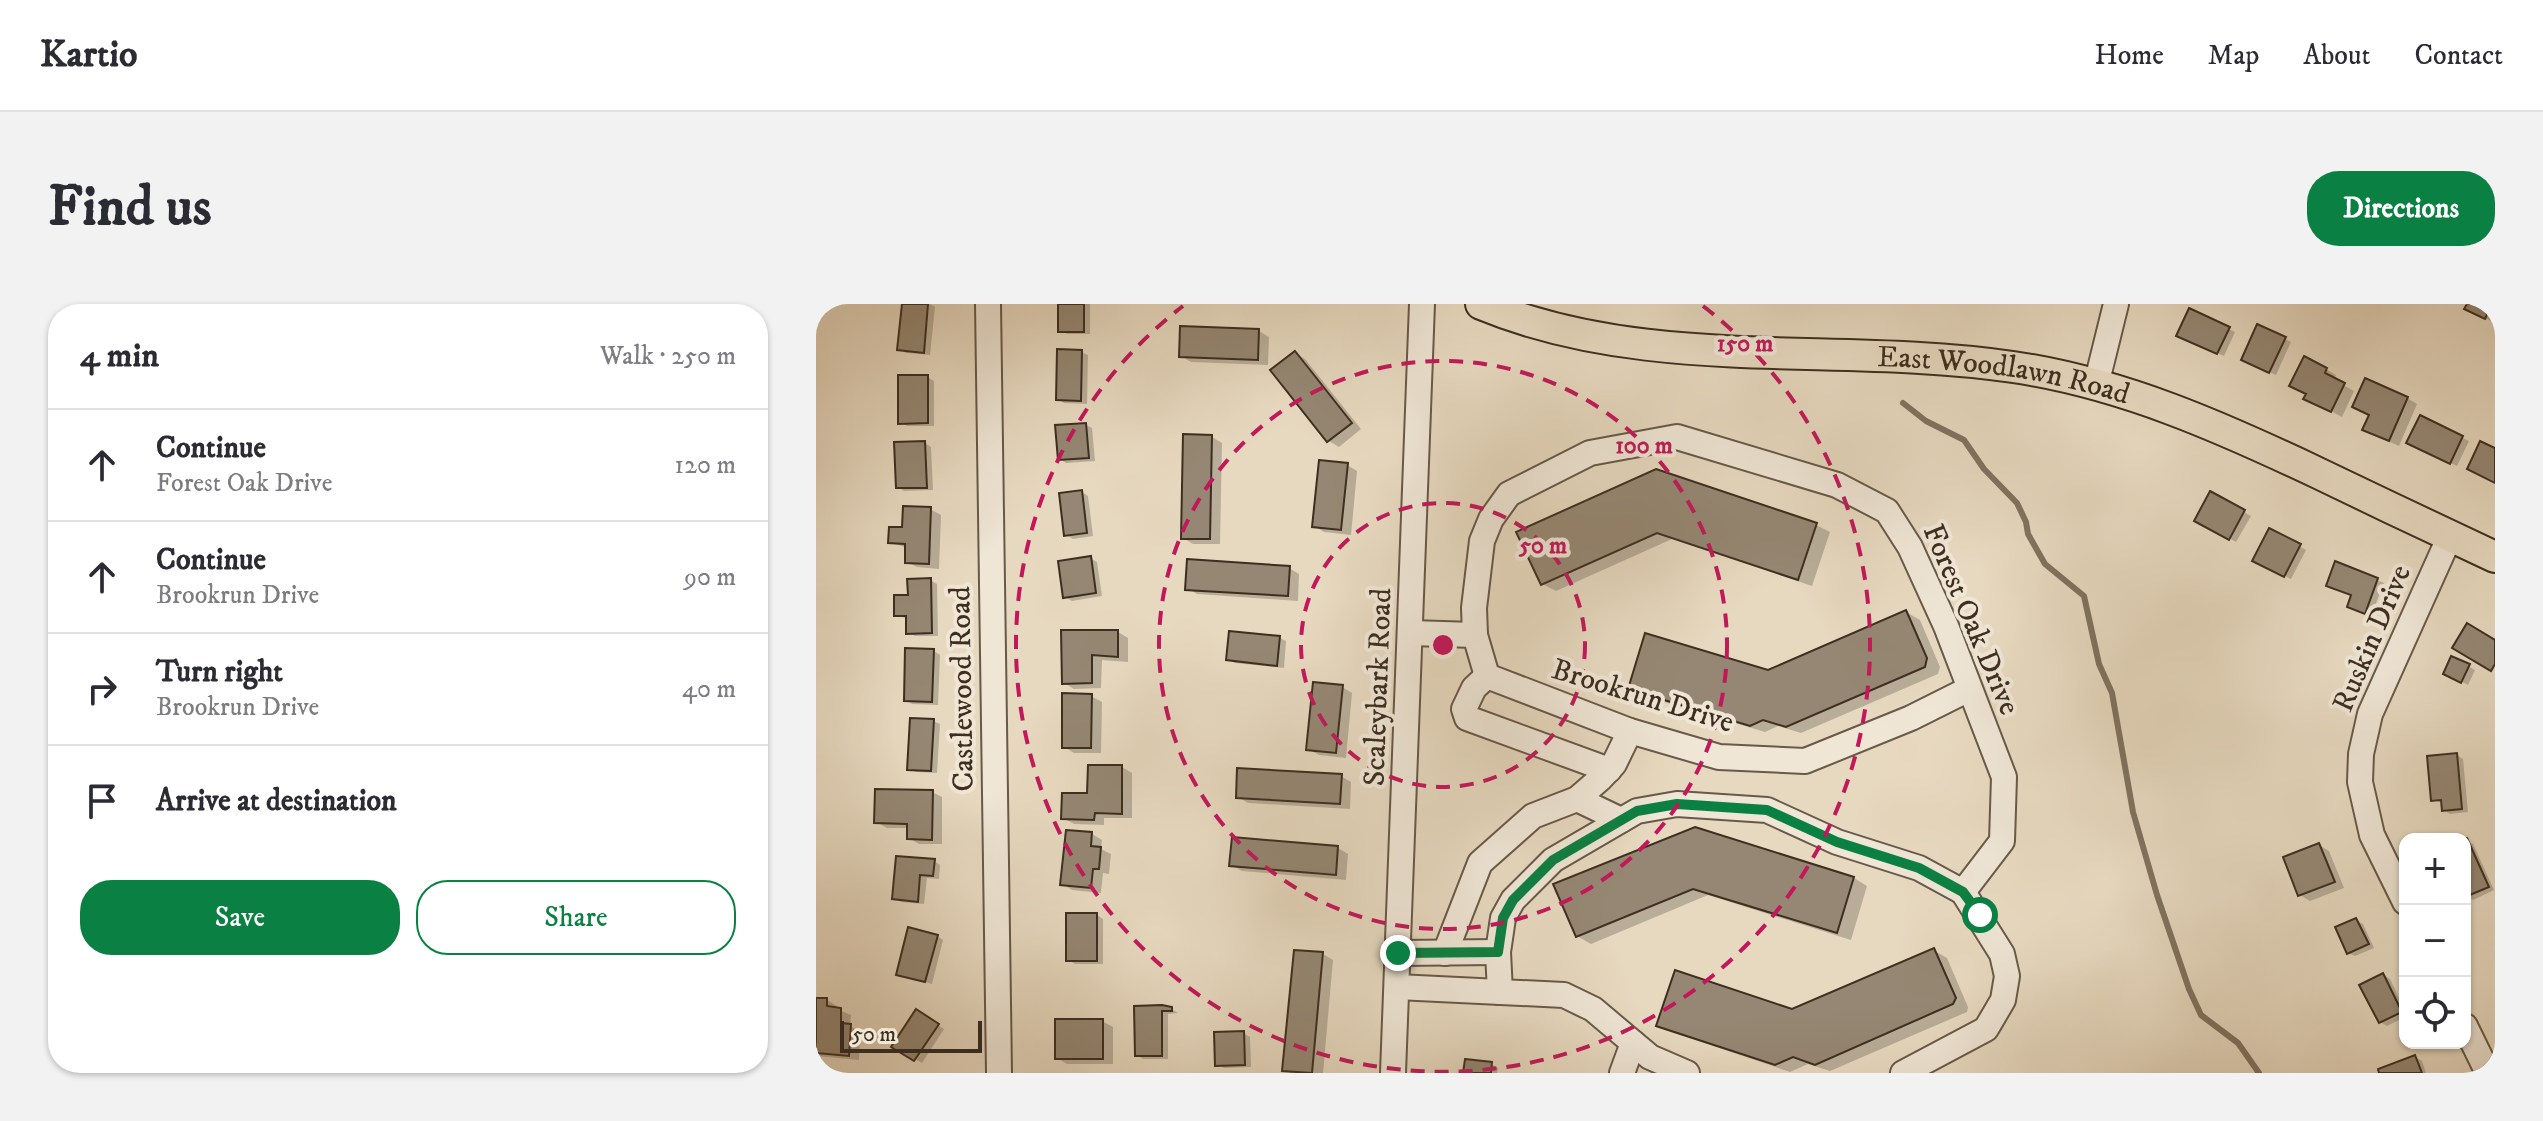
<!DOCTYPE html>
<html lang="en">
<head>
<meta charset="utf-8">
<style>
	body { margin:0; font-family:"IM FELL DW Pica",serif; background:#f2f2f3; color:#2b2b33 }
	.controls { position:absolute; right:24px; bottom:24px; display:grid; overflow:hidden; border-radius:16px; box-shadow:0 2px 6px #0004 }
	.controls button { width:72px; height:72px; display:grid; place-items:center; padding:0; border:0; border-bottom:2px solid #e1e1e2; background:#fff; color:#2b2b33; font:40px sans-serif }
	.scale { position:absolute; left:24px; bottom:20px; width:142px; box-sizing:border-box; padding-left:8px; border:4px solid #3d2e20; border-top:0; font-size:22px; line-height:28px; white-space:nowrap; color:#3d2e20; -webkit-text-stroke:6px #efe6d6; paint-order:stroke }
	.stop { position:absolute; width:24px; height:24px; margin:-18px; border:6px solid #0b8043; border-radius:50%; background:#fff }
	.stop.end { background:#0b8043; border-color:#fff; box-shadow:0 2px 8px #0008 }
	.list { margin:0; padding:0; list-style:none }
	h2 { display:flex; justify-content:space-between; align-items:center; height:104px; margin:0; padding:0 32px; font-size:34px }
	h2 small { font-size:26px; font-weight:400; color:#7c7c81 }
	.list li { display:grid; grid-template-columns:52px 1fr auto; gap:24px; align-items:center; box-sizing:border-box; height:112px; padding:0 32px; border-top:2px solid #e1e1e2 }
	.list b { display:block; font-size:30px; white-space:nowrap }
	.list p { margin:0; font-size:26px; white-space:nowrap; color:#7c7c81 }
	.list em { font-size:26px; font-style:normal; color:#7c7c81 }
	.actions { display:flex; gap:16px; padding:24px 32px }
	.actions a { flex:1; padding:18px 0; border:2px solid #0b8043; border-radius:32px; text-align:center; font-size:28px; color:#0b8043 }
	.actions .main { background:#0b8043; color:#fff }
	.icon { flex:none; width:44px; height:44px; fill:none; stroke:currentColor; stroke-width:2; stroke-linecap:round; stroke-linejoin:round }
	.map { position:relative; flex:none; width:1679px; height:769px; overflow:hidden; border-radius:32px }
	header { display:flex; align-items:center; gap:48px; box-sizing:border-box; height:112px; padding:0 40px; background:#fff; border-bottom:2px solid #e1e1e2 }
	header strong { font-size:38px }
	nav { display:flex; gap:44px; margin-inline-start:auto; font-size:28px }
	.intro { display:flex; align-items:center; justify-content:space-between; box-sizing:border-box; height:192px; padding:0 48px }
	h1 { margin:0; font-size:56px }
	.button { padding:20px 36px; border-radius:32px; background:#0b8043; color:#fff; font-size:28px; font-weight:700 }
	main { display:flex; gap:48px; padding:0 48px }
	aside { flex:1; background:#fff; border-radius:32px; box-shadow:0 2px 6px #0004 }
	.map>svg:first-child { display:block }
</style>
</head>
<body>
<header>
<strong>Kartio</strong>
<nav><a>Home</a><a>Map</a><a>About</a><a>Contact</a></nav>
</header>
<div class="intro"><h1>Find us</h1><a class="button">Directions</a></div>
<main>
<aside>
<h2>4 min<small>Walk · 250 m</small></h2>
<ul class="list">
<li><svg class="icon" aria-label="ahead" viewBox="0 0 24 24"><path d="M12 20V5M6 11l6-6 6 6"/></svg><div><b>Continue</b><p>Forest Oak Drive</p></div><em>120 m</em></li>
<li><svg class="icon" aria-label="ahead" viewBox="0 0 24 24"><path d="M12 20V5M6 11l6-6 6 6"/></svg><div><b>Continue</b><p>Brookrun Drive</p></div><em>90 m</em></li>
<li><svg class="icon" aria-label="right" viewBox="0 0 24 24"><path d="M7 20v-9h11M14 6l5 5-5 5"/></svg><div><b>Turn right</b><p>Brookrun Drive</p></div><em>40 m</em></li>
<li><svg class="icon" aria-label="arrive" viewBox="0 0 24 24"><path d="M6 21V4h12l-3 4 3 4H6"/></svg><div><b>Arrive at destination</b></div></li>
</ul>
<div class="actions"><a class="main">Save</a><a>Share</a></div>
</aside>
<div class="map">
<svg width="1679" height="769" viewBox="0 0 1679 769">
	<rect width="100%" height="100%" fill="#e7d9c0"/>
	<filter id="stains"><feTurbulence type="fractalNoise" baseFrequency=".0025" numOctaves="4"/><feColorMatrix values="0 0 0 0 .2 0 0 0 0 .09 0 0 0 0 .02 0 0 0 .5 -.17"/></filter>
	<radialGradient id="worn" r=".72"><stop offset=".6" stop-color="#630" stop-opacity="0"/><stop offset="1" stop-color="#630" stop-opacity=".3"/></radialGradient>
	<g fill="#0003">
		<polygon points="88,0 114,0 119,3 114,51 90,49 84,45"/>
		<polygon points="244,0 274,0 274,30 251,30 244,27"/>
		<polygon points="1653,0 1679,0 1679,19 1661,10"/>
		<polygon points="1413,25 1419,28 1408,52 1369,34"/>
		<polygon points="443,27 453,33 452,61 375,58 365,52"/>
		<polygon points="1469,35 1475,38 1460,71 1433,59"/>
		<polygon points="265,48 272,51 271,100 248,99 242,95"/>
		<polygon points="479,49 489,55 545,125 523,143 513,137"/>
		<polygon points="1510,65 1520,71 1518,76 1538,87 1526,113 1490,94"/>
		<polygon points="111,73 118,77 118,122 91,122 84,118"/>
		<polygon points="1591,94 1601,100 1583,142 1559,131 1555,111"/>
		<polygon points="1605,114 1653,137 1641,162 1599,142"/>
		<polygon points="270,121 276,124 279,157 250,159 244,155"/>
		<polygon points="396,133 406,139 404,240 377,240 367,234"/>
		<polygon points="109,139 115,143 117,186 88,187 82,183"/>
		<polygon points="531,161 541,167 535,231 508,228 498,222"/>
		<polygon points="840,167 1000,221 1014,228 996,282 856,235 740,287 726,280"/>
		<polygon points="266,188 272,192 277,232 257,235 250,231"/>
		<polygon points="1395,190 1435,212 1420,238 1380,216"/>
		<polygon points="114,205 125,211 123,265 101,263 91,258 91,244 74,238"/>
		<polygon points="1454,226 1490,246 1475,275 1438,256"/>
		<polygon points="274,254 281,258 286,292 256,297 249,293"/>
		<polygon points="1520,260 1568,279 1555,312 1540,306 1537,291"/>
		<polygon points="473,264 483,270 482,297 381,290 371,284"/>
		<polygon points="114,276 121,280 122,332 99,332 92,329 92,315 80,311 94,293"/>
		<polygon points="1090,308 1104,316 1124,363 1122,370 985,429 962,422 949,428 828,392 815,384 952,368"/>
		<polygon points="247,328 302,328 312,334 312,358 286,356 285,384 258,385 248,379"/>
		<polygon points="464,334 470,337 468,364 419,359 412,355"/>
		<polygon points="118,347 124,351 122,401 96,400 90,396"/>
		<polygon points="1636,354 1659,366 1652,381 1629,369"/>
		<polygon points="526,383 536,389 530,454 503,451 492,445"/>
		<polygon points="275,392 286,398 285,449 258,449 248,443"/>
		<polygon points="117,417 124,420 121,469 100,468 93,464"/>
		<polygon points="1641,451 1647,455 1652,508 1634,510 1628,506 1627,499 1617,496"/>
		<polygon points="306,463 316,469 316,514 288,514 288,521 258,520 247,514"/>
		<polygon points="525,472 535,478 534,505 432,499 422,493"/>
		<polygon points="116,488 126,493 126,540 103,540 93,534 93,524 71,524 60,518"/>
		<polygon points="276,530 286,536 285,545 295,550 293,570 287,569 285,589 256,586 246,580"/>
		<polygon points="1649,537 1657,540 1678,586 1657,596 1649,588"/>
		<polygon points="1503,541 1513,547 1528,584 1494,597 1484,591"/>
		<polygon points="522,544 532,550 530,576 426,567 415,561"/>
		<polygon points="118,557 124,561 123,575 111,574 108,600 85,598 78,594"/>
		<polygon points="1038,574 1051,582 1035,636 892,591 775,640 761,632 740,581"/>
		<polygon points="281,611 287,615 287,660 259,660 252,656"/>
		<polygon points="1540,616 1547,620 1558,644 1539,652 1532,649"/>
		<polygon points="121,632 127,636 116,680 82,670"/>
		<polygon points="1117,646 1131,654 1152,703 1151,708 1014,767 992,760 974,768 856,728 843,721 976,708"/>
		<polygon points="480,648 507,650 517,656 507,769 474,769 469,766"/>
		<polygon points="1567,671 1574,675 1589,706 1589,713 1571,722 1564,718"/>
		<polygon points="0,696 11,696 21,702 21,705 35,711 34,722 44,728 43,756 0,752"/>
		<polygon points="320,704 355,705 362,709 352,710 352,755 327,755 321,751"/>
		<polygon points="101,708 128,725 106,759 78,742"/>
		<polygon points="286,717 297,723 297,760 251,760 241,754"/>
		<polygon points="427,729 434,733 435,763 408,764 401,760"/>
		<polygon points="1599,753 1606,757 1610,769 1565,769"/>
		<polygon points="675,760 682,764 681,769 649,769"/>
	</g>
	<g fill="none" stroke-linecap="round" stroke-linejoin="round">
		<polyline stroke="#807260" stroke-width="6" points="1087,99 1110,117 1148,136 1168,165 1201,199 1210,218 1212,230 1229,260 1268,292 1283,360 1296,389 1317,508 1341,591 1373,685 1385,711 1422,739 1443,769"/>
	</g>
	<g fill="#958773" stroke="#3d2e20" stroke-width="2">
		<polygon points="86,0 112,0 108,49 81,46"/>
		<rect x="242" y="0" width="26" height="28"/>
		<polygon points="1651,0 1679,0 1679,7 1674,4 1669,15 1648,5"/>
		<polygon points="1373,4 1414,23 1401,50 1360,32"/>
		<polygon points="1441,20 1470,33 1453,69 1425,56"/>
		<polygon points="364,22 443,25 442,56 363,53"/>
		<polygon points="241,45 266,46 265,97 240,96"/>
		<polygon points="479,47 536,119 511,138 454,66"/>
		<polygon points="1488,52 1511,64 1509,69 1529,79 1515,108 1487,95 1490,90 1473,82"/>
		<polygon points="82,71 112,71 112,119 82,120"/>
		<polygon points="1549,74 1592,93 1573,137 1546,126 1553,111 1536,103"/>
		<polygon points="1604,111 1647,132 1634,160 1590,139"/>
		<polygon points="270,119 273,154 242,156 239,121"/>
		<polygon points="367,130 396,131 394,235 365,235"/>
		<polygon points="109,137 111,184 80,184 78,138"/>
		<polygon points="1664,137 1679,144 1679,179 1651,165"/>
		<polygon points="503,156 532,159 525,226 496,223"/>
		<polygon points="840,165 1001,219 982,276 841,229 725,281 700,228"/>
		<polygon points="266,186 271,229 248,232 243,189"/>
		<polygon points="1394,187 1429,206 1413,236 1378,217"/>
		<polygon points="87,202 115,203 113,260 89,259 89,240 72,239 73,223 86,223"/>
		<polygon points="1453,224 1485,240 1468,273 1436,257"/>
		<polygon points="275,252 280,289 247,294 242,257"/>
		<polygon points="371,255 474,262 472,292 369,286"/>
		<polygon points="1519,257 1562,274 1549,310 1531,303 1535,291 1510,282"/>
		<polygon points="115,274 116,329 90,330 90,312 78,312 78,291 92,291 91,275"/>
		<polygon points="1090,306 1111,354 1109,363 970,423 947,416 934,422 812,385 829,329 952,366"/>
		<polygon points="1651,319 1679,336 1679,360 1675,367 1636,344"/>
		<polygon points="245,326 302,326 302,353 276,351 276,379 246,380"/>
		<polygon points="413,327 464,332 461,362 410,356"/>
		<polygon points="89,344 118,345 116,398 88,397"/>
		<polygon points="1635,352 1654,360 1645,379 1627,370"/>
		<polygon points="497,378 527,381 520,449 490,446"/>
		<polygon points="246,389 276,390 275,444 246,444"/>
		<polygon points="94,414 118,415 115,467 91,466"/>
		<polygon points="1641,449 1646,505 1626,507 1625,496 1615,497 1611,452"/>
		<polygon points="272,461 306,461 306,510 279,509 278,516 245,515 246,489 271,489"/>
		<polygon points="421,464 526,470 524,500 420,494"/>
		<polygon points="59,485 117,486 116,536 91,535 91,520 58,519"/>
		<polygon points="879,523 1038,573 1021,629 877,585 760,633 737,580"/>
		<polygon points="250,526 276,528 275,542 285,543 283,565 277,565 275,584 244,581"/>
		<polygon points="416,533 522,542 520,571 413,562"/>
		<polygon points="1651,534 1673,583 1649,593 1649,535"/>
		<polygon points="1503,539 1519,578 1482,592 1467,553"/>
		<polygon points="80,552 119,555 117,572 104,571 102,598 76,595"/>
		<rect x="250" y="609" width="31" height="48"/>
		<polygon points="1540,614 1553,640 1531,650 1519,623"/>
		<polygon points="92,623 122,631 109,678 80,671"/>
		<polygon points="1118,644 1140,694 1137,700 999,761 977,753 959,761 840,722 859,666 976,705"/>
		<polygon points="478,646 507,648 496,769 466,767"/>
		<polygon points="1567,669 1586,708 1563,719 1543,681"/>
		<polygon points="0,694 11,694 11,702 25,704 25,719 35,720 33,752 0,749"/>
		<polygon points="346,701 356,703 356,707 346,707 346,752 319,752 318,702"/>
		<polygon points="100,705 123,720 98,757 75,743"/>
		<rect x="239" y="715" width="48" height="40"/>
		<polygon points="428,727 429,761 399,762 398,728"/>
		<polygon points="1599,751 1606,769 1563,769 1562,765"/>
		<polygon points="649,755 676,758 675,769 647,769"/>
	</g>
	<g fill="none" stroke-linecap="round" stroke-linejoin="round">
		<defs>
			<g id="minor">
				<polyline points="172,0 183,769"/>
				<polyline points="1280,81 1300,0"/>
				<polyline points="595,329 659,331 671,372 814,427 903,453 989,457 1095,414 1153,385"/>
				<polyline points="659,331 658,304 666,237 675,215 693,190 774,149 861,133 1021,181 1071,207 1094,243 1130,322 1188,473 1186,537 1147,588 1103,564 1021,538 951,506 861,500 821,507 737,556 697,596 687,614 682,648 684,688"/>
				<polyline points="671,372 658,384 648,405 651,414 793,466"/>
				<polyline points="761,495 805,516"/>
				<polyline points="1589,598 1556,531 1544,478 1545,450 1554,410 1634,232"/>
				<polyline points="582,649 682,648"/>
				<polyline points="629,649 664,559 717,512 761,495 784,475 798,460 814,427"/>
				<polyline points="581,683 748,691 777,705 834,753 871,769"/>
				<polyline points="1649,722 1672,769"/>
				<polyline points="577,769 606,0"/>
				<polyline points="806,769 817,739"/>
				<polyline points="1087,769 1170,725 1187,696 1191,672 1186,650 1147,588"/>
			</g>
			<g id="major">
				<path id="s1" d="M 665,0 C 834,70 1021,37 1197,63 C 1306,79 1405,123 1504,170 C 1562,198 1621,226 1679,253"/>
			</g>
		</defs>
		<use href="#minor" stroke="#685948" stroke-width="28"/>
		<use href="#major" stroke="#3d2e20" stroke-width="34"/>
		<use href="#minor" stroke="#efe6d6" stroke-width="24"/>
		<use href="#major" stroke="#e7d9c0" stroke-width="30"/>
	</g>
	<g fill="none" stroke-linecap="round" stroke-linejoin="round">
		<polyline stroke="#0b8043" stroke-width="10" points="582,649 682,648 687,614 697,596 737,556 821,507 861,500 951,506 1021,538 1103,564 1147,588 1164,611"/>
	</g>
	<g fill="none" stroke="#c2185b" stroke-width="4" stroke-dasharray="14 10">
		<circle cx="627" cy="341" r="142"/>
		<circle cx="627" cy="341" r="284"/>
		<path d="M887 2A427 427 0 1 1 367 2"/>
	</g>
	<g text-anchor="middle" stroke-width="8" stroke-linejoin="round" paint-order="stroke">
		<g font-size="30" fill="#3d2e20" stroke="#efe6d6">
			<text dy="10" stroke="none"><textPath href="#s1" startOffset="530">East Woodlawn Road</textPath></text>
			<text transform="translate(1156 315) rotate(67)" y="10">Forest Oak Drive</text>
			<text transform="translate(1555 334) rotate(-67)" y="10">Ruskin Drive</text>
			<text transform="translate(561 383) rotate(-88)" y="10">Scaleybark Road</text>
			<text transform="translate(145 385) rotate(-91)" y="10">Castlewood Road</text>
			<text transform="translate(827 391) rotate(17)" y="10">Brookrun Drive</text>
		</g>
	</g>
	<circle cx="627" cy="341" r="12" fill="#c2185b" stroke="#efe6d6" stroke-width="4"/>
	<g font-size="24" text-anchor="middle" font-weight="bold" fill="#c2185b" stroke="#efe6d6" stroke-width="8" stroke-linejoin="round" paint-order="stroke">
		<text x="929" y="47">150 m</text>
		<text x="828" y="149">100 m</text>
		<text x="727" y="249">50 m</text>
	</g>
	<rect width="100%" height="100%" filter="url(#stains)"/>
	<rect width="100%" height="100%" fill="url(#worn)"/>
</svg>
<div class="controls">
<button>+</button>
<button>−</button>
<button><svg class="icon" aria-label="locate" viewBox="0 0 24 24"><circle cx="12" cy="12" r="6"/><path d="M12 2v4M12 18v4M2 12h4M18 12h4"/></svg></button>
</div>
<div class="scale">50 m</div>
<div class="stop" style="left:1164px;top:611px"></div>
<div class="stop end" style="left:582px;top:649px"></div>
</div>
</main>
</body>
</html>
